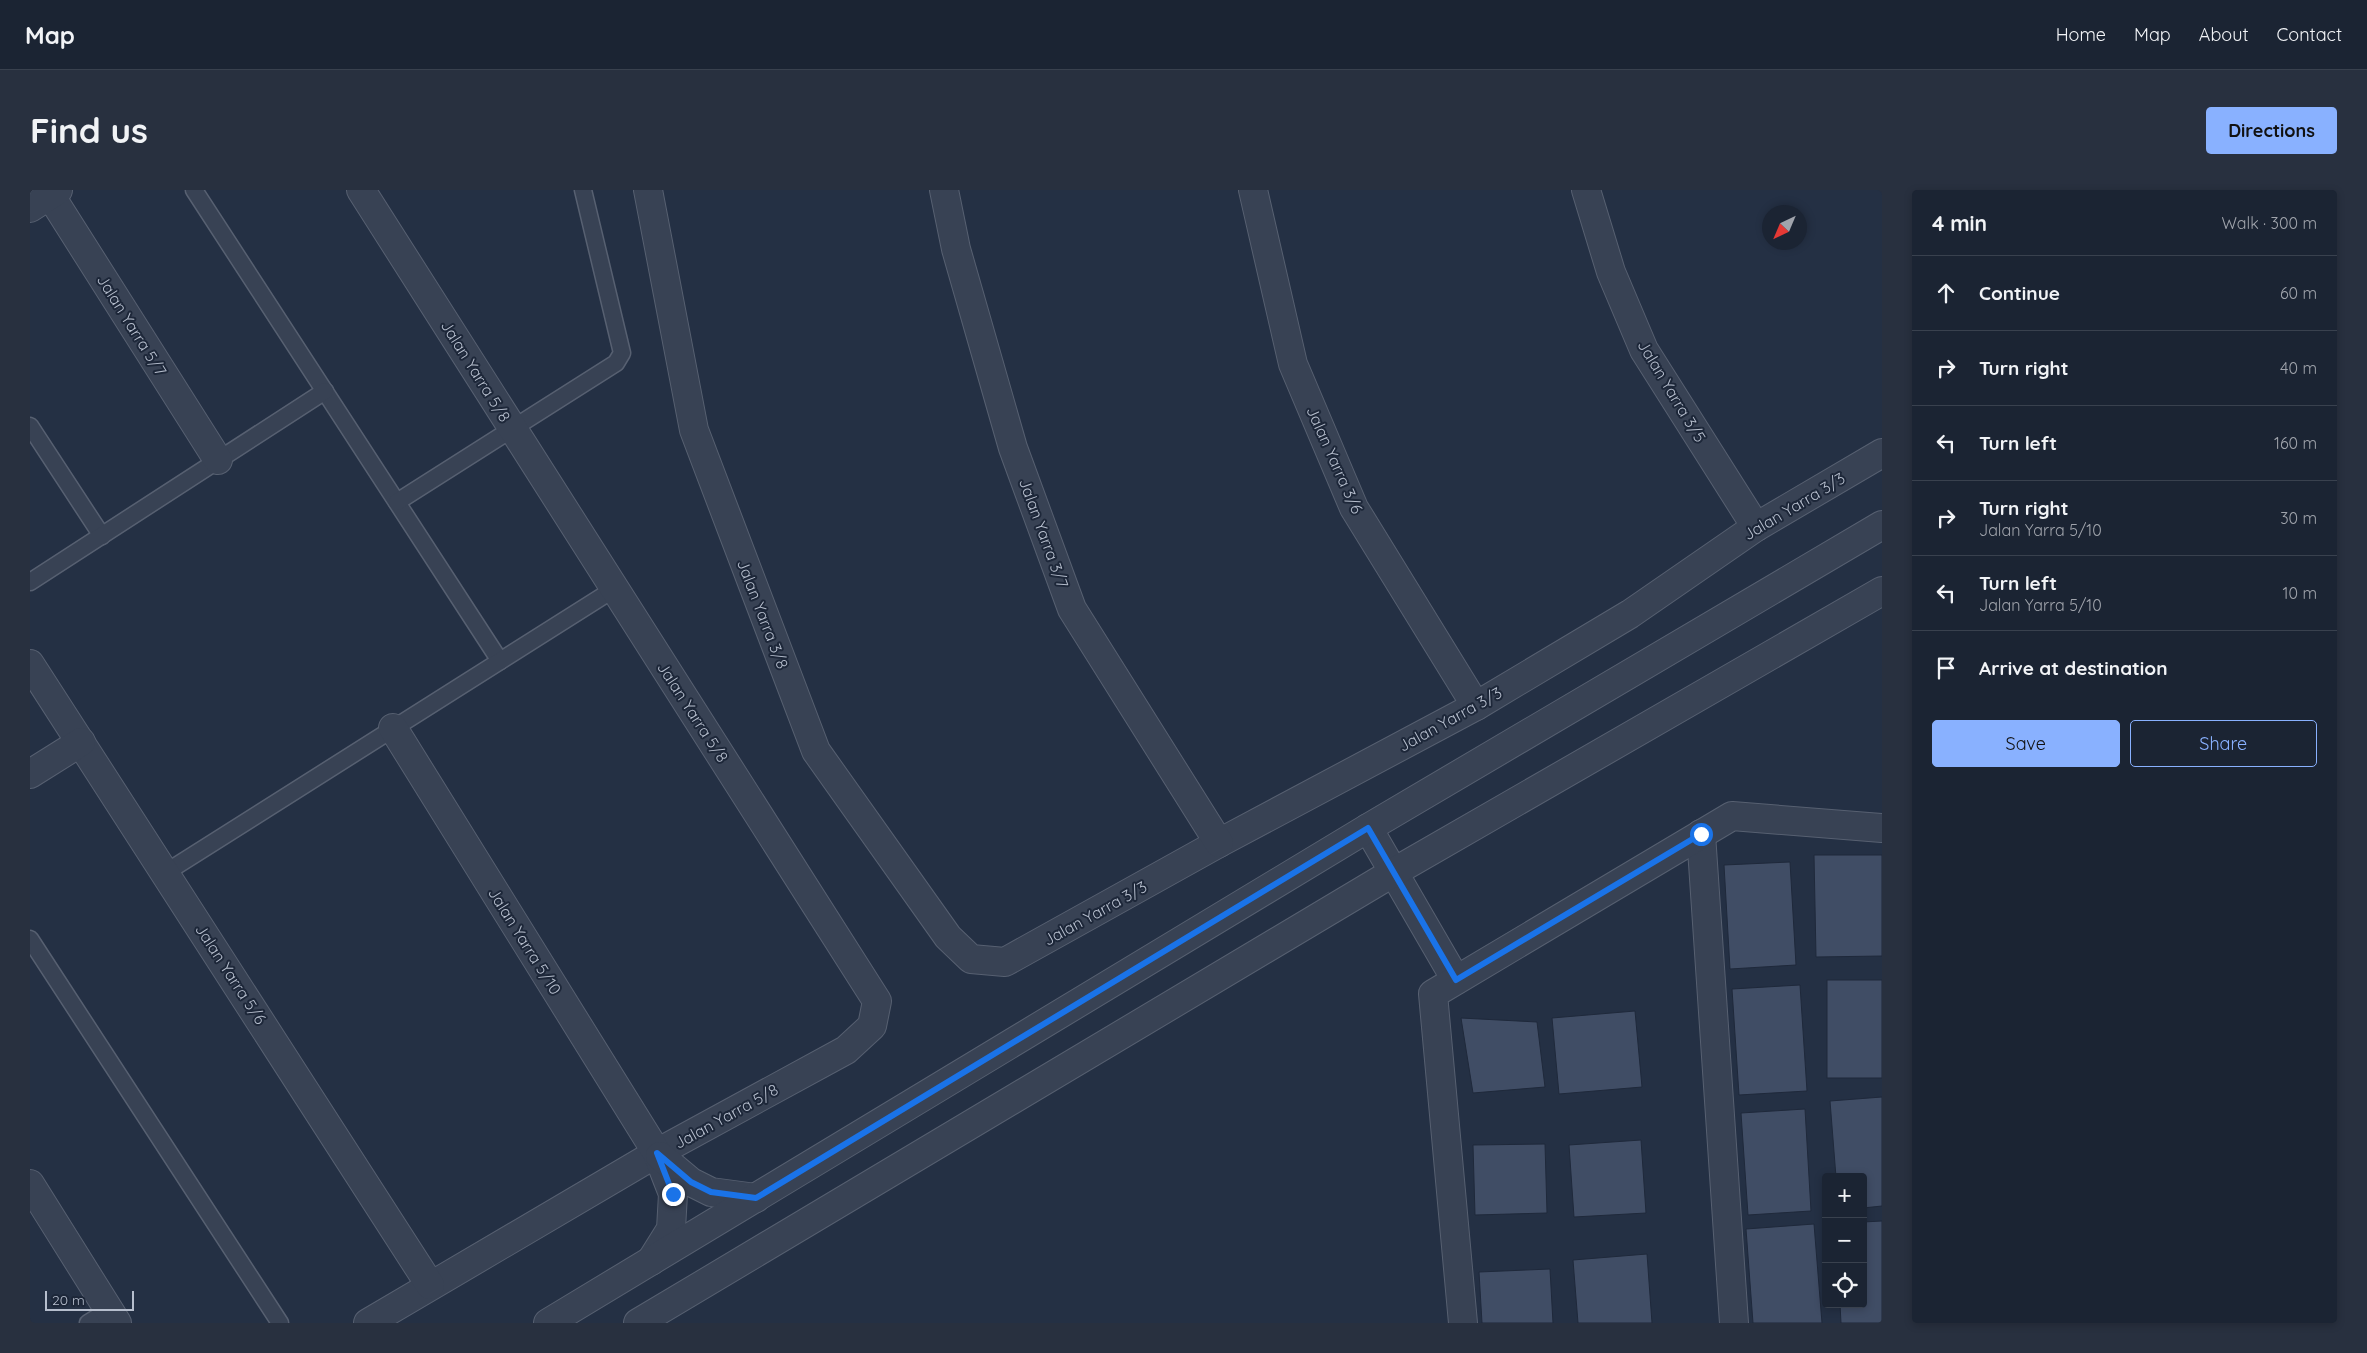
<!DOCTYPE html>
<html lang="en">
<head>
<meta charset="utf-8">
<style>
	body { margin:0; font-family:Quicksand,sans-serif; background:#28303f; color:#f1f3f6 }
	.controls { position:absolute; right:15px; bottom:15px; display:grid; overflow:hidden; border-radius:5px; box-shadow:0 2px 8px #0003 }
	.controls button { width:45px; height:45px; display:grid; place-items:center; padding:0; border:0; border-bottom:1px solid #39414e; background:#1b2433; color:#f1f3f6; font:25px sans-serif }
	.compass { position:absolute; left:1732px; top:15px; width:45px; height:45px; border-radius:50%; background:#1b2433; box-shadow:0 2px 8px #0003; rotate:224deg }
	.scale { position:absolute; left:15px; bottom:12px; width:89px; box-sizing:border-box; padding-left:5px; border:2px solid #b6becd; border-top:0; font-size:14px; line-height:18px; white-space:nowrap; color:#b6becd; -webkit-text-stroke:4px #1d2739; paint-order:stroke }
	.stop { position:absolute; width:15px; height:15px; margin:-11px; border:4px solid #1a73e8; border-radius:50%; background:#fff }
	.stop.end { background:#1a73e8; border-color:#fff; box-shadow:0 1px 5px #0008 }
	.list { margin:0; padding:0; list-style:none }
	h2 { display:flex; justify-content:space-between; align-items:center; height:65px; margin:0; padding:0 20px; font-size:21px }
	h2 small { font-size:16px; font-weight:400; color:#a0a4ac }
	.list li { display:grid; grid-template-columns:32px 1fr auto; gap:15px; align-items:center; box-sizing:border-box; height:75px; padding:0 20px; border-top:1px solid #39414e }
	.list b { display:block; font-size:19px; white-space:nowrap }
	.list p { margin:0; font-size:16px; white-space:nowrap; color:#a0a4ac }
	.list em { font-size:16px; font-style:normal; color:#a0a4ac }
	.actions { display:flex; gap:10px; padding:15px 20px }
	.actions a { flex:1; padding:11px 0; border:1px solid #89b1ff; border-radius:5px; text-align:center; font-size:18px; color:#89b1ff }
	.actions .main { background:#89b1ff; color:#111 }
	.icon { flex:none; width:28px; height:28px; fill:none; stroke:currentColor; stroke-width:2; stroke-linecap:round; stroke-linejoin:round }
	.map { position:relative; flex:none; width:1852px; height:1133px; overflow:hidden; border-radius:5px }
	header { display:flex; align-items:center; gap:30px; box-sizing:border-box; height:70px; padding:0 25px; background:#1b2433; border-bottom:1px solid #39414e }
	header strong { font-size:24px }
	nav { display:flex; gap:28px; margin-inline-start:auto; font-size:18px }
	.intro { display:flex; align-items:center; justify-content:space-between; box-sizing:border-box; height:120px; padding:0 30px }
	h1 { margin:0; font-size:35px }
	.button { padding:12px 22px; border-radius:5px; background:#89b1ff; color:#111; font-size:18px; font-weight:700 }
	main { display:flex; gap:30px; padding:0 30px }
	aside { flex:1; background:#1b2433; border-radius:5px; box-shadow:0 2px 8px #0003 }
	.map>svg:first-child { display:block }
</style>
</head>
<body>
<header>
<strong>Map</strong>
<nav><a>Home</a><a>Map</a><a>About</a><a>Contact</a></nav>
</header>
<div class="intro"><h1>Find us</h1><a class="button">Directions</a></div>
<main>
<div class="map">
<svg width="1852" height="1133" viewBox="0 0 1852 1133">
	<rect width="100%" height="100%" fill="#243044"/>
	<g fill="#404d65" stroke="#1f293b">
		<polygon points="1784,665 1852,665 1852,766 1786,767"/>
		<polygon points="1760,672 1766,775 1700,779 1694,675"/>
		<rect x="1797" y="790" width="55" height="98"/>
		<polygon points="1770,795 1777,901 1709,905 1702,799"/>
		<polygon points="1605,821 1612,897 1529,904 1522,828"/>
		<polygon points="1431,828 1507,832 1515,897 1443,903"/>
		<polygon points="1852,907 1852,1016 1833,1018 1833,987 1806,987 1800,911"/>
		<polygon points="1775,919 1781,1021 1718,1025 1711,923"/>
		<polygon points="1611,950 1616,1023 1544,1027 1539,955"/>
		<polygon points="1515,954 1517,1023 1445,1025 1443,955"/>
		<polygon points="1852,1031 1852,1133 1811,1133 1810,1114 1833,1114 1833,1032"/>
		<polygon points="1784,1034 1792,1133 1723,1133 1716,1039"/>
		<polygon points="1617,1064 1622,1133 1548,1133 1543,1070"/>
		<polygon points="1520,1079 1523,1133 1452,1133 1449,1082"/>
	</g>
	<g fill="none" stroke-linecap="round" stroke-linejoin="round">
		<defs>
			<g id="service">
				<polyline points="164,0 470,471"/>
				<polyline points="0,236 72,346"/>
				<polyline points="367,312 586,173 592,163 553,0"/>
				<polyline points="0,392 295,201"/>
				<polyline points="135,683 584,399"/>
				<polyline points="0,749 250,1133"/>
				<polyline points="58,1133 79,1120"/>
			</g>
			<g id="minor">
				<polyline points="17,0 188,270"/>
				<polyline points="331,0 847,811 842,836 816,860 627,963 338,1133"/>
				<polyline points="618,0 664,240 786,561 918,747 941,769 975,772 1189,653 1446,516 1600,424 1726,337 1852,263"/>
				<polyline points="914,0 926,59 983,258 1042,419 1189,653"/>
				<polyline points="1223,0 1263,174 1324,318 1446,516"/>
				<polyline points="1556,0 1581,82 1614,160 1726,337"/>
				<polyline points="0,18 28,0"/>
				<polyline points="0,474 400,1095"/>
				<polyline points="363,538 627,963 643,1004 641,1039 621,1071"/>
				<polyline points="0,584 51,552"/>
				<polyline points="1338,638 1426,790"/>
				<polyline points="1671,644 1704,1133"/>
				<polyline points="630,966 661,992 681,1002 726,1008"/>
				<polyline points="0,994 87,1133"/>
				<polyline points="1433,1133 1403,804 1702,626 1852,638"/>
			</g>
			<g id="tertiary">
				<polyline points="518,1133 1338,638 1852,335"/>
				<polyline points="608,1133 1364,682 1852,401"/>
			</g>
		</defs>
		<use href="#service" stroke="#576071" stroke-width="19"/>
		<use href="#minor" stroke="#576071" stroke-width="30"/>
		<use href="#tertiary" stroke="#576071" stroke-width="30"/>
		<use href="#service" stroke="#384254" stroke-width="16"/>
		<use href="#minor" stroke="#384254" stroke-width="28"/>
		<use href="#tertiary" stroke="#384254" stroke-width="28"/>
	</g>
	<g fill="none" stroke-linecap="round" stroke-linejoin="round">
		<polyline stroke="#1a73e8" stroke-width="6" points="643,1004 627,963 661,992 681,1002 726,1008 1338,638 1426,790 1671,644"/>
	</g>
	<g text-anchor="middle" stroke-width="4" stroke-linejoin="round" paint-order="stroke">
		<g font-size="16" fill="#b6becd" stroke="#1d2739">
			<text transform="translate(102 135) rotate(58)" y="6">Jalan Yarra 5/7</text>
			<text transform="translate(446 181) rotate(58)" y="6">Jalan Yarra 5/8</text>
			<text transform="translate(1642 201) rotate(59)" y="6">Jalan Yarra 3/5</text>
			<text transform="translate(1305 270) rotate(66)" y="6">Jalan Yarra 3/6</text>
			<text transform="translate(1764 316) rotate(-31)" y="6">Jalan Yarra 3/3</text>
			<text transform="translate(1014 343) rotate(70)" y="6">Jalan Yarra 3/7</text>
			<text transform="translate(733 424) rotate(69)" y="6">Jalan Yarra 3/8</text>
			<text transform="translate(663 522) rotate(57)" y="6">Jalan Yarra 5/8</text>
			<text transform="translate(1420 529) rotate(-29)" y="6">Jalan Yarra 3/3</text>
			<text transform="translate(1065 723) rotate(-29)" y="6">Jalan Yarra 3/3</text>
			<text transform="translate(495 751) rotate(58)" y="6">Jalan Yarra 5/10</text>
			<text transform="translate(201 784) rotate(57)" y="6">Jalan Yarra 5/6</text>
			<text transform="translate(696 926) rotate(-29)" y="6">Jalan Yarra 5/8</text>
		</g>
	</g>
</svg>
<div class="controls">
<button>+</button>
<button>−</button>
<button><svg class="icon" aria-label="locate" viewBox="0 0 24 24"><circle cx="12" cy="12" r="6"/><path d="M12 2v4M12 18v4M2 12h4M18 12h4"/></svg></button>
</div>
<svg class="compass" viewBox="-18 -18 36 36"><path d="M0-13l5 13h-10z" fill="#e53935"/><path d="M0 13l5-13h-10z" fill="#a0a4ac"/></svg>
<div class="scale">20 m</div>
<div class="stop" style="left:1671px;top:644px"></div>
<div class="stop end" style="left:643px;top:1004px"></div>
</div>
<aside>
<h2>4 min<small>Walk · 300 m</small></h2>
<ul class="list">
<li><svg class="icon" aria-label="ahead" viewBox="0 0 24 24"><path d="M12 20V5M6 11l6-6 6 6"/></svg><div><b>Continue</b></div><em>60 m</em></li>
<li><svg class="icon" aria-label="right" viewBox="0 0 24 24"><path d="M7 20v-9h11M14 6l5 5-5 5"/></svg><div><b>Turn right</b></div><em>40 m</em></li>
<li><svg class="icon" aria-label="left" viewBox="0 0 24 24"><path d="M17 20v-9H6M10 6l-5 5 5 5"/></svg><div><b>Turn left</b></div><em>160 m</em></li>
<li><svg class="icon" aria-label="right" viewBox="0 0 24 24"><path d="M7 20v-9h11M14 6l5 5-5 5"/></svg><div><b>Turn right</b><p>Jalan Yarra 5/10</p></div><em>30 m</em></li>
<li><svg class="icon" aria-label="left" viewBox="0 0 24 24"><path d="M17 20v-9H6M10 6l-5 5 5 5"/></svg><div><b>Turn left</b><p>Jalan Yarra 5/10</p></div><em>10 m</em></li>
<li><svg class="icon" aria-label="arrive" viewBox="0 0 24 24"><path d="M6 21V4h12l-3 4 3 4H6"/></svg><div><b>Arrive at destination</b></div></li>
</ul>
<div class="actions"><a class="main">Save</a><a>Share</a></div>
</aside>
</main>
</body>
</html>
